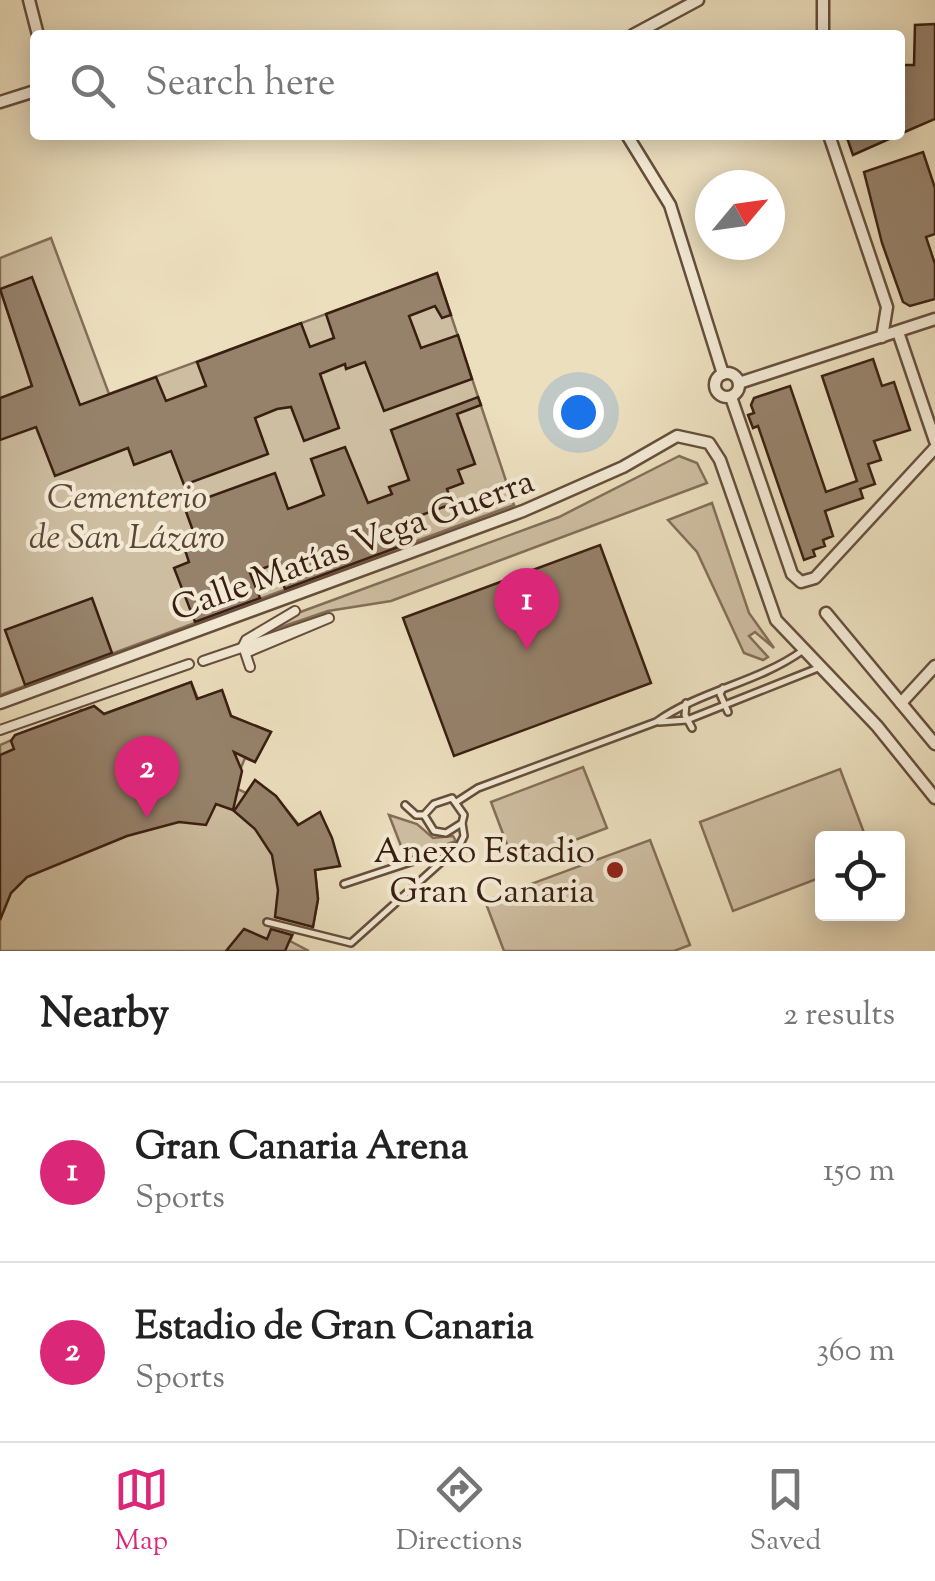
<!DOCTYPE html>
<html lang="en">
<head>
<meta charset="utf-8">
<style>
	body { margin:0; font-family:"Sorts Mill Goudy",serif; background:#f2f2f2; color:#222 }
	.controls { position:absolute; right:30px; bottom:30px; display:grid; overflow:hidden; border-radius:10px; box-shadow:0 5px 25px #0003 }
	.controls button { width:90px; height:90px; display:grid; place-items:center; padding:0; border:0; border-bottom:2px solid #e0e0e0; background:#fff; color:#222; font:50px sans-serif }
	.compass { position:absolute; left:695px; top:170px; width:90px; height:90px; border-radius:50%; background:#fff; box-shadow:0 5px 25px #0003; rotate:61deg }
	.you { position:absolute; left:578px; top:412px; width:35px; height:35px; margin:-25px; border:8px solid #fff; border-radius:50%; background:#1a73e8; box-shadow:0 0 0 15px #1a73e833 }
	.badge { display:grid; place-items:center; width:65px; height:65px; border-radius:50%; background:#db2777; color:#fff; font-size:32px; font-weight:700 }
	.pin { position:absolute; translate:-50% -82px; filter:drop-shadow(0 2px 5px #0008) }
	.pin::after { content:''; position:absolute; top:52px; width:35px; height:30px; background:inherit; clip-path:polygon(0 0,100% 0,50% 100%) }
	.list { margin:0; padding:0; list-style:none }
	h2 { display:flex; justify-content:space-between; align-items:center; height:130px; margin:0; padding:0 40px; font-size:42px }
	h2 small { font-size:32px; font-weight:400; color:#767676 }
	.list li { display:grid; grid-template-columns:65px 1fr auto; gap:30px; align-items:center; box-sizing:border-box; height:180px; padding:0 40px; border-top:2px solid #e0e0e0 }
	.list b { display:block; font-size:38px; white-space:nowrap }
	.list p { margin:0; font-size:32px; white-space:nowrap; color:#767676 }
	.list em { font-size:32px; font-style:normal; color:#767676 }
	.icon { flex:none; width:55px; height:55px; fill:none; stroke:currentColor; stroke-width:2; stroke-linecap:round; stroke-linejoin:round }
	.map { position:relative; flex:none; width:935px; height:951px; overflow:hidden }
	.search { position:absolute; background:#fff; box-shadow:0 5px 25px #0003; left:30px; right:30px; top:30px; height:110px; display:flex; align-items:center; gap:25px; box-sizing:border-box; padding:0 35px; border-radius:10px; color:#767676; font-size:38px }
	.sheet { height:490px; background:#fff }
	nav { display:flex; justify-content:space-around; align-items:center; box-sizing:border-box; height:140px; border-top:2px solid #e0e0e0; background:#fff; font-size:28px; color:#767676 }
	nav a { display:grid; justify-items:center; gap:5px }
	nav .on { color:#db2777 }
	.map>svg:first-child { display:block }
</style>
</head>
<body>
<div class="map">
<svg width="935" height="951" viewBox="0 0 935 951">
	<rect width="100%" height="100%" fill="#ecdfbe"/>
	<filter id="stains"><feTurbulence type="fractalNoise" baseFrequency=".002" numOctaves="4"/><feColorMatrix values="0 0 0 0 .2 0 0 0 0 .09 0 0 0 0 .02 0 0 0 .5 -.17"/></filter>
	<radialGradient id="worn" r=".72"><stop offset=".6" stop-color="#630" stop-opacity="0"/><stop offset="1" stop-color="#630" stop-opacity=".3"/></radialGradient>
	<g fill="#cebea1" stroke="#846e59" stroke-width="2.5">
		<polygon points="51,238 109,394 437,273 514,505 0,695 0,258"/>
		<polygon points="679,456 697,463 707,483 391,601 328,611 261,634 295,614 559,517"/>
		<polygon points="712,503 749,613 774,648 755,632 749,636 768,657 763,660 744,653 697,552 668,520"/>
		<polygon points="191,682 198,699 222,690 231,716 271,732 255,762 245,758 233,787 246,793 255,780 276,797 299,825 320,812 340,866 315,870 318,899 312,931 296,927 290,941 309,951 0,951 0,745 62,718 63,722 81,710 83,714 94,706 104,714"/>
		<polygon points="583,767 607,828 514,863 491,802"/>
		<polygon points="840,769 866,838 822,838 822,877 733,911 700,822"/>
		<polygon points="389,815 417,824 433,838 453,836 456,841 406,859"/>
		<polygon points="650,840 690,945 674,951 504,951 485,901"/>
	</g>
	<g fill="#96826b" stroke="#391e11" stroke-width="2.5">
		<polygon points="935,24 935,119 900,134 900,65 914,65 915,25"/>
		<polygon points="846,135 898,135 853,155"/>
		<polygon points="923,152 935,188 935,234 926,237 935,264 935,299 910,306 903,302 882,243 864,172"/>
		<polygon points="437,273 451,315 442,318 435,306 409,316 421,348 458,335 472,379 384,411 365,362 346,369 345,364 320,374 339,428 304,441 291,407 277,409 255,418 268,454 184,485 171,451 134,465 128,448 55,476 36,427 0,440 0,398 32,386 0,289 32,277 80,405 156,377 166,401 187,393 206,386 197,362 301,323 310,347 334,338 326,314"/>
		<polygon points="873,359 882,386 894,382 910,430 874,441 881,460 868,464 875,484 860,489 863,498 825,511 833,536 823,540 825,546 813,550 815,556 804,560 758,426 753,428 748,415 754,413 751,405 754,398 790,386 826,492 857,481 822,376"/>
		<polygon points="478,397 481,405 457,414 475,464 458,470 463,483 447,489 452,504 394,525 401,546 285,589 275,564 250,573 260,598 195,622 174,568 189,562 184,547 197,542 184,506 275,473 288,509 304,503 324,495 311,459 345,447 368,503 392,494 389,487 409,480 391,430"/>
		<polygon points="600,545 651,683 454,756 403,618"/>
		<polygon points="92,598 112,653 25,685 5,630"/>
		<polygon points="191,682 197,699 222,690 231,716 271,732 255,762 234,752 242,771 233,810 216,804 206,825 179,822 127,836 27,877 11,893 0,920 0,755 14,749 11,741 15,735 94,706 104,714"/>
		<polygon points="255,780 276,796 298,825 320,812 332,838 340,866 315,870 318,899 313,927 275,917 278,890 272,855 255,829 234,811"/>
		<polygon points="244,929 267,939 271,929 292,935 285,951 226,951"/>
	</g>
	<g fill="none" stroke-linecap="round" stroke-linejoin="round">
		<defs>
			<g id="service">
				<polyline points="723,688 720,694 728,712"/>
				<polyline points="686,703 685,715 692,728"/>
				<polyline points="659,722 687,720 818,668"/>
				<path d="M 458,801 L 478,788 L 656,722 C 701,690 757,683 802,651"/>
				<polyline points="405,805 416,815 424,815 434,831 446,833 462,823 464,815 452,798 434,804 424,815"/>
				<polyline points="344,884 456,847"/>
				<polyline points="267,922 351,943 459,846 464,836 462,823"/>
			</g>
			<g id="pedestrian">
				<polyline points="203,661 329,618 248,652"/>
				<polyline points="250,667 243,646 246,640 295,611"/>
				<polyline points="0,730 189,664"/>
			</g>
			<g id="minor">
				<polyline points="29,0 38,35"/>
				<polyline points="633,35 698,0"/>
				<polyline points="823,35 823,0"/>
				<polyline points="0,102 35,91"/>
				<polyline points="627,135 670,205 723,374"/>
				<polyline points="829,135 887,307 882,337"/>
				<polyline points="898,332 935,441"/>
				<circle cx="727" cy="385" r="12"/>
				<polyline points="739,383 935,319"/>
				<polyline points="731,397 792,574 801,582 815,578 935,448"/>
				<polyline points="826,613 935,744"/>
				<polyline points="0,703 523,511 623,467 677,436 709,443 720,460 776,620 877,726 935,798"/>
				<polyline points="901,703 935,666"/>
			</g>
		</defs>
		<use href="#service" stroke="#664e3c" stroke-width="10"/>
		<use href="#pedestrian" stroke="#664e3c" stroke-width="12"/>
		<use href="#minor" stroke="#664e3c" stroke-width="15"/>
		<use href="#service" stroke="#f3ead5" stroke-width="5"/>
		<use href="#pedestrian" stroke="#f3ead5" stroke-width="8"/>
		<use href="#minor" stroke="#f3ead5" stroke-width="10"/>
	</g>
	<circle fill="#8f2418" stroke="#f3ead5" stroke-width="4" cx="615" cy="870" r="10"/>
	<g text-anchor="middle" stroke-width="8" stroke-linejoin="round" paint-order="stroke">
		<g font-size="35" font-style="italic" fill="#5e4635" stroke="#f3ead5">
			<text x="127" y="508">Cementerio<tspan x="127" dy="40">de San Lázaro</tspan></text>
		</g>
		<g font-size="35" fill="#391e11" stroke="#f3ead5">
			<text transform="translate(352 544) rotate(-20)" y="12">Calle Matías Vega Guerra</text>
		</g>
		<g font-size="35" fill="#391e11" stroke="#f3ead5" text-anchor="end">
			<text x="595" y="862">Anexo Estadio<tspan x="595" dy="40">Gran Canaria</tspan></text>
		</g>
	</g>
	<rect width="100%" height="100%" filter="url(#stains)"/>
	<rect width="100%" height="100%" fill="url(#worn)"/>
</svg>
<div class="controls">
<button><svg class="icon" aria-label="locate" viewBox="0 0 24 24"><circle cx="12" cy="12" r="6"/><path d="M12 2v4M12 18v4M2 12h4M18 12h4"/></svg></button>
</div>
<svg class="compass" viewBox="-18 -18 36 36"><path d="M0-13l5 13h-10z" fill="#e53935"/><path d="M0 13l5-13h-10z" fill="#767676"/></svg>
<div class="you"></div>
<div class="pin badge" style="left:527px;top:650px">1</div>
<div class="pin badge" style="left:147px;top:818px">2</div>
<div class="search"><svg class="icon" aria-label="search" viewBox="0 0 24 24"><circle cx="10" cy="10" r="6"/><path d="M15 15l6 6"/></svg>Search here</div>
</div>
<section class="sheet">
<h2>Nearby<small>2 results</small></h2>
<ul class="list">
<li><span class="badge">1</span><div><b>Gran Canaria Arena</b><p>Sports</p></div><em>150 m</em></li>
<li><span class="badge">2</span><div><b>Estadio de Gran Canaria</b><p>Sports</p></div><em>360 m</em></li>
</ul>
</section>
<nav>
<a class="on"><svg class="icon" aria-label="map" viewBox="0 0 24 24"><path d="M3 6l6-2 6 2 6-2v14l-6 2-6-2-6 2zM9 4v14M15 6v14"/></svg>Map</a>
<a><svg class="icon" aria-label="directions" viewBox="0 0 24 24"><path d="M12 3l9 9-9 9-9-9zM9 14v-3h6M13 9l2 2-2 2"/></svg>Directions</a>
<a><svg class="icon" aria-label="saved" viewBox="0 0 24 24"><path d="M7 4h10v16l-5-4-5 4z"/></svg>Saved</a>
</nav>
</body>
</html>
